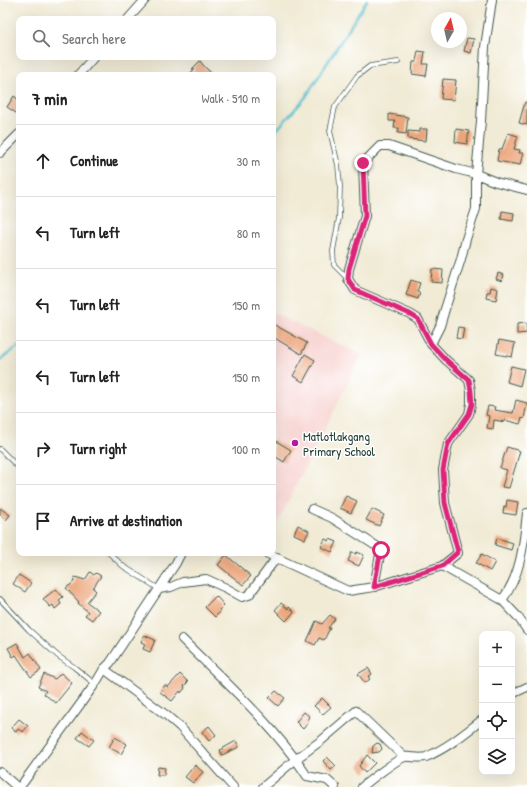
<!DOCTYPE html>
<html lang="en">
<head>
<meta charset="utf-8">
<style>
	body { margin:0; font-family:"Patrick Hand",sans-serif; background:#f2f2f2; color:#222 }
	.controls { position:absolute; right:12px; bottom:12px; display:grid; overflow:hidden; border-radius:8px; box-shadow:0 4px 16px #0002 }
	.controls button { width:36px; height:36px; display:grid; place-items:center; padding:0; border:0; border-bottom:1px solid #e0e0e0; background:#fff; color:#222; font:20px sans-serif }
	.compass { position:absolute; left:431px; top:12px; width:36px; height:36px; border-radius:50%; background:#fff; box-shadow:0 4px 16px #0002; rotate:8deg }
	.stop { position:absolute; width:12px; height:12px; margin:-9px; border:3px solid #db2777; border-radius:50%; background:#fff }
	.stop.end { background:#db2777; border-color:#fff; box-shadow:0 1px 4px #0008 }
	.list { margin:0; padding:0; list-style:none }
	h2 { display:flex; justify-content:space-between; align-items:center; height:52px; margin:0; padding:0 16px; font-size:17px }
	h2 small { font-size:13px; font-weight:400; color:#767676 }
	.list li { display:grid; grid-template-columns:26px 1fr auto; gap:12px; align-items:center; box-sizing:border-box; height:72px; padding:0 16px; border-top:1px solid #e0e0e0 }
	.list b { display:block; font-size:15px; white-space:nowrap }
	.list em { font-size:13px; font-style:normal; color:#767676 }
	.icon { flex:none; width:22px; height:22px; fill:none; stroke:currentColor; stroke-width:2; stroke-linecap:round; stroke-linejoin:round }
	.map { position:relative; flex:none; width:527px; height:787px; overflow:hidden }
	.search { position:absolute; background:#fff; box-shadow:0 4px 16px #0002; left:16px; top:16px; width:260px; height:44px; display:flex; align-items:center; gap:10px; box-sizing:border-box; padding:0 14px; border-radius:8px; color:#767676; font-size:15px }
	.panel { position:absolute; background:#fff; box-shadow:0 4px 16px #0002; left:16px; top:72px; width:260px; height:484px; border-radius:8px }
	.map>svg:first-child { display:block }
</style>
</head>
<body>
<div class="map">
<svg width="527" height="787" viewBox="0 0 527 787">
	<rect width="100%" height="100%" fill="#fff"/>
	<filter id="ink" filterUnits="userSpaceOnUse"><feTurbulence type="fractalNoise" baseFrequency=".025" numOctaves="2"/><feDisplacementMap in="SourceGraphic" scale="8" xChannelSelector="R" yChannelSelector="G"/><feConvolveMatrix kernelMatrix="1 2 1 2 8 2 1 2 1" color-interpolation-filters="sRGB"/></filter>
	<filter id="wash" filterUnits="userSpaceOnUse"><feTurbulence type="fractalNoise" baseFrequency=".012" numOctaves="4" result="noise"/><feDisplacementMap in="SourceGraphic" scale="16" xChannelSelector="R" yChannelSelector="G"/><feGaussianBlur stdDeviation="0.9" result="paint"/><feColorMatrix in="noise" values="0 0 0 0 0 0 0 0 0 0 0 0 0 0 0 0 0 1.4 0 .05"/><feComposite in="paint" operator="in"/></filter>
	<g filter="url(#wash)">
		<rect width="100%" height="100%" fill="#f1ebd5"/>
		<polygon fill="#f7d0ce" points="273,313 362,355 273,531"/>
		<g fill="none" stroke-linecap="round" stroke-linejoin="round">
			<g stroke="#58c2d3" stroke-width="2.5">
				<polyline points="273,134 305,98 367,0"/>
				<polyline points="0,360 19,346"/>
			</g>
		</g>
		<g id="blocks">
			<g fill="#eca57a">
				<polygon points="467,38 474,39 471,53 464,51"/>
				<polygon points="418,51 425,52 423,64 428,64 426,76 412,74 413,62 416,62"/>
				<polygon points="200,61 203,65 213,75 188,75 195,69 192,69"/>
				<polygon points="443,79 456,80 454,100 441,99"/>
				<polygon points="14,96 19,100 19,115 7,107"/>
				<polygon points="525,102 527,102 527,125 519,123"/>
				<polygon points="389,114 408,117 406,134 398,133 399,128 394,128 395,121 389,121"/>
				<polygon points="420,129 427,129 426,141 408,139 408,131 420,132"/>
				<polygon points="456,129 469,131 467,144 455,142"/>
				<polygon points="508,133 518,136 514,149 520,150 519,153 523,153 520,165 497,161 499,149 502,149"/>
				<polygon points="502,211 514,213 513,221 501,219"/>
				<polygon points="432,269 443,270 442,283 431,282"/>
				<polygon points="498,273 504,275 502,281 496,279"/>
				<polygon points="411,280 420,283 417,292 420,293 418,299 406,295"/>
				<polygon points="491,287 498,289 496,300 486,298 487,292 490,292"/>
				<polygon points="526,323 527,333 517,334 517,324"/>
				<polygon points="273,324 307,343 301,354 273,337"/>
				<polygon points="458,327 464,328 462,339 456,338"/>
				<polygon points="499,340 515,343 512,357 496,354"/>
				<polygon points="305,354 315,360 303,382 293,376"/>
				<polygon points="511,366 524,369 520,386 507,382"/>
				<polygon points="516,400 527,403 524,419 522,418 520,424 505,420 505,422 494,420 493,429 487,428 489,416 486,415 488,406 495,407 494,410 513,413"/>
				<polygon points="273,439 291,450 284,462 273,455"/>
				<polygon points="507,447 520,451 509,488 502,487 507,470 500,468"/>
				<polygon points="346,496 357,501 351,513 340,508"/>
				<polygon points="507,500 518,502 516,515 503,513 504,506 506,507"/>
				<polygon points="0,508 10,515 6,520 0,515"/>
				<polygon points="372,509 384,515 379,526 366,520"/>
				<polygon points="298,525 309,531 305,539 294,534"/>
				<polygon points="497,538 513,543 511,550 495,545"/>
				<polygon points="325,539 329,541 330,539 337,542 332,552 321,547"/>
				<polygon points="352,552 356,554 357,552 364,555 359,566 348,561"/>
				<polygon points="482,554 495,562 490,571 476,563"/>
				<polygon points="226,555 251,576 243,585 218,565"/>
				<polygon points="90,572 94,575 96,573 101,576 93,588 96,591 87,602 99,611 92,620 85,615 88,612 78,603 79,602 66,588 73,583 75,577 85,580"/>
				<polygon points="19,575 31,583 25,592 13,584"/>
				<polygon points="56,589 63,597 59,600 61,604 55,609 53,605 50,607 43,599"/>
				<polygon points="216,596 224,605 219,610 220,612 215,617 205,607"/>
				<polygon points="281,603 288,609 289,607 294,612 286,621 275,610"/>
				<polygon points="330,615 335,619 328,628 330,628 324,640 319,638 315,645 307,641 316,621 322,624"/>
				<polygon points="144,635 155,640 150,652 143,649 145,644 141,642"/>
				<polygon points="17,643 25,657 30,653 41,670 31,677 16,655 13,657 8,648"/>
				<polygon points="368,668 372,674 368,677 370,679 365,683 358,674"/>
				<polygon points="61,673 72,683 56,703 44,694 46,691 38,687 44,674 55,679"/>
				<polygon points="180,674 188,682 184,686 185,688 181,693 180,691 172,701 160,692 165,685 168,687"/>
				<polygon points="276,691 285,698 278,706 269,698"/>
				<polygon points="322,698 331,707 323,714 314,706"/>
				<polygon points="304,712 310,717 307,721 308,723 303,729 296,722"/>
				<polygon points="19,719 28,726 23,732 18,729 16,732 11,728"/>
				<polygon points="209,726 216,735 209,741 202,732"/>
				<polygon points="82,731 94,740 89,746 77,738"/>
				<polygon points="115,737 127,744 121,754 109,747"/>
				<polygon points="236,741 239,747 222,755 220,750"/>
				<polygon points="377,743 380,744 382,749 379,752 372,753 373,746"/>
				<polygon points="367,755 375,763 365,773 359,766"/>
				<polygon points="327,757 336,766 331,770 323,761"/>
				<polygon points="195,765 203,772 193,783 185,777"/>
				<polygon points="158,767 165,768 164,775 157,775"/>
			</g>
		</g>
	</g>
	<g filter="url(#ink)">
		<use href="#blocks" fill-opacity="0" stroke="#3e574c" stroke-width="1"/>
		<g fill="none" stroke-linecap="round" stroke-linejoin="round">
			<defs>
				<g id="service">
					<polyline points="348,279 334,265 333,251 339,218 340,186 338,165 330,131 335,107 357,76 370,66 398,62"/>
					<polyline points="0,449 19,468"/>
					<polyline points="109,553 123,566 159,589"/>
					<polyline points="0,599 29,630 58,656 74,667 95,684"/>
				</g>
				<g id="minor">
					<polyline points="128,19 145,0"/>
					<polyline points="78,75 94,57"/>
					<polyline points="0,153 19,134"/>
					<polyline points="431,344 440,326 445,309 461,259 466,239 476,209 476,174 481,121 485,47 492,0"/>
					<path d="M 527,513 C 524,542 521,576 502,600 L 518,617 L 527,630"/>
					<polyline points="266,553 348,591 374,587 381,549 332,518 312,509"/>
					<polyline points="442,566 502,600"/>
					<polyline points="374,587 442,566 458,553 445,503 443,470 448,444 469,414 471,404 471,391 469,380 446,360 431,344 418,319 410,314 355,290 348,279 349,269 365,216 363,163 380,146 389,146 456,169 476,174 496,182 527,190"/>
					<polyline points="159,589 171,587 183,582 206,579 226,588 242,597 249,595 277,557"/>
					<path d="M 182,639 C 226,683 273,724 307,776 L 327,780 L 335,787"/>
					<polyline points="104,669 166,715 180,727 233,787"/>
					<polyline points="512,694 527,687"/>
					<polyline points="0,772 17,787"/>
					<polyline points="20,787 95,684 104,669 110,663 176,563 181,553"/>
					<polyline points="263,787 296,759 322,740 356,711 404,757"/>
					<path d="M 362,787 C 369,781 397,759 405,757 C 411,756 419,759 426,757 C 447,748 464,734 482,720"/>
				</g>
			</defs>
			<use href="#service" stroke="#3e574c" stroke-width="5.5"/>
			<use href="#minor" stroke="#3e574c" stroke-width="10"/>
			<use href="#service" stroke="#fff" stroke-width="4"/>
			<use href="#minor" stroke="#fff" stroke-width="8"/>
		</g>
	</g>
	<g fill="none" stroke-linecap="round" stroke-linejoin="round" filter="url(#ink)">
		<polyline stroke="#db2777" stroke-width="5" points="363,163 365,216 349,269 348,279 355,290 410,314 418,319 431,344 446,360 469,380 471,391 472,404 469,414 448,444 443,470 445,503 458,552 442,566 374,587 381,550"/>
	</g>
	<circle fill="#b5179e" stroke="#fff" stroke-width="1.5" cx="295" cy="443" r="4"/>
	<g text-anchor="middle" stroke-width="3" stroke-linejoin="round" paint-order="stroke">
		<g font-size="13" fill="#1f3d34" stroke="#fff" text-anchor="start">
			<text x="303" y="441">Matlotlakgang<tspan x="303" dy="15">Primary School</tspan></text>
		</g>
	</g>
</svg>
<div class="controls">
<button>+</button>
<button>−</button>
<button><svg class="icon" aria-label="locate" viewBox="0 0 24 24"><circle cx="12" cy="12" r="6"/><path d="M12 2v4M12 18v4M2 12h4M18 12h4"/></svg></button>
<button><svg class="icon" aria-label="layers" viewBox="0 0 24 24"><path d="M12 4l9 5-9 5-9-5zM3 14l9 5 9-5"/></svg></button>
</div>
<svg class="compass" viewBox="-18 -18 36 36"><path d="M0-13l5 13h-10z" fill="#e53935"/><path d="M0 13l5-13h-10z" fill="#767676"/></svg>
<div class="stop" style="left:381px;top:550px"></div>
<div class="stop end" style="left:363px;top:163px"></div>
<div class="search"><svg class="icon" aria-label="search" viewBox="0 0 24 24"><circle cx="10" cy="10" r="6"/><path d="M15 15l6 6"/></svg>Search here</div>
<section class="panel">
<h2>7 min<small>Walk · 510 m</small></h2>
<ul class="list">
<li><svg class="icon" aria-label="ahead" viewBox="0 0 24 24"><path d="M12 20V5M6 11l6-6 6 6"/></svg><div><b>Continue</b></div><em>30 m</em></li>
<li><svg class="icon" aria-label="left" viewBox="0 0 24 24"><path d="M17 20v-9H6M10 6l-5 5 5 5"/></svg><div><b>Turn left</b></div><em>80 m</em></li>
<li><svg class="icon" aria-label="left" viewBox="0 0 24 24"><path d="M17 20v-9H6M10 6l-5 5 5 5"/></svg><div><b>Turn left</b></div><em>150 m</em></li>
<li><svg class="icon" aria-label="left" viewBox="0 0 24 24"><path d="M17 20v-9H6M10 6l-5 5 5 5"/></svg><div><b>Turn left</b></div><em>150 m</em></li>
<li><svg class="icon" aria-label="right" viewBox="0 0 24 24"><path d="M7 20v-9h11M14 6l5 5-5 5"/></svg><div><b>Turn right</b></div><em>100 m</em></li>
<li><svg class="icon" aria-label="arrive" viewBox="0 0 24 24"><path d="M6 21V4h12l-3 4 3 4H6"/></svg><div><b>Arrive at destination</b></div></li>
</ul>
</section>
</div>
</body>
</html>
